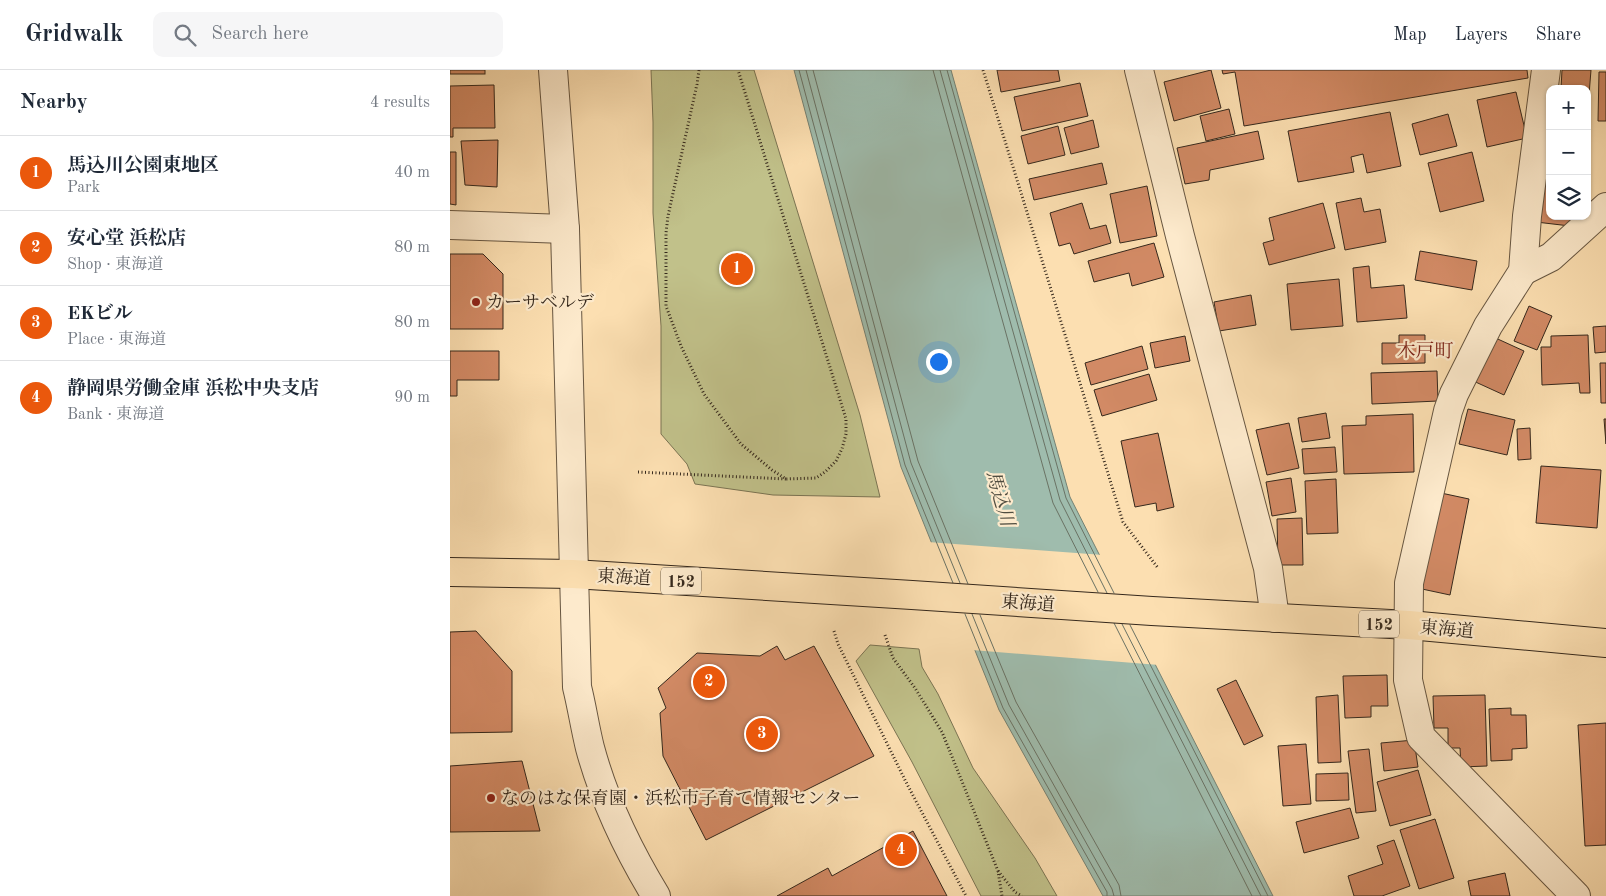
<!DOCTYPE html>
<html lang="en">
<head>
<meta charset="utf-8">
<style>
	body { margin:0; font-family:"Old Standard TT","Noto Serif JP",serif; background:#f6f6f7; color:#1f2937 }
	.controls { position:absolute; right:15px; top:15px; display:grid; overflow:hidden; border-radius:10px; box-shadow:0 1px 4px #0004 }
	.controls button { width:45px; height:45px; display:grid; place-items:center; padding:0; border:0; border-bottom:1px solid #e0e1e3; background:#fff; color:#1f2937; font:25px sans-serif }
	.you { position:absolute; left:488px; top:291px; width:18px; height:18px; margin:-12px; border:4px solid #fff; border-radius:50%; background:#1a73e8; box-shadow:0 0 0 8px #1a73e833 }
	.badge { display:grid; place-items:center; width:32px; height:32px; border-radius:50%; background:#ea580c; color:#fff; font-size:16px; font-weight:700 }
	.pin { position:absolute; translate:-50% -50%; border:2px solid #fff; box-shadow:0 1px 5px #0006 }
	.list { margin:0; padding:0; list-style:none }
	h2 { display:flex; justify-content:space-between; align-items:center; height:65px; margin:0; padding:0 20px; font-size:21px }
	h2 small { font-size:16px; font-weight:400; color:#747a83 }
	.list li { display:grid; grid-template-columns:32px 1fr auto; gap:15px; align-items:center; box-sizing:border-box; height:75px; padding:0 20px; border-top:1px solid #e0e1e3 }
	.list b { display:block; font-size:19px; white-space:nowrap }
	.list p { margin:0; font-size:16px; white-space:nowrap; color:#747a83 }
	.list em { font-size:16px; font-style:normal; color:#747a83 }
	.icon { flex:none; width:28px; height:28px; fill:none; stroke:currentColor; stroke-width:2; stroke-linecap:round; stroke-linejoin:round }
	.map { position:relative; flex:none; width:1156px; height:826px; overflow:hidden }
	header { display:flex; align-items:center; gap:30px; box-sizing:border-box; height:70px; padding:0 25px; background:#fff; border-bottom:1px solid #e0e1e3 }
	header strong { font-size:24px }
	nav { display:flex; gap:28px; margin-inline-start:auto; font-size:18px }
	.search { width:350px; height:45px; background:#f6f6f7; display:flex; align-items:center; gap:12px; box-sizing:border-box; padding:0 18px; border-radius:10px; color:#747a83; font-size:19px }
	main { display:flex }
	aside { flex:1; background:#fff }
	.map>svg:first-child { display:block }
</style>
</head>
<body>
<header>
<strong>Gridwalk</strong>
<div class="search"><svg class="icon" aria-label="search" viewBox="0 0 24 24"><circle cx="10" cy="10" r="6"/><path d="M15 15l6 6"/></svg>Search here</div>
<nav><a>Map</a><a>Layers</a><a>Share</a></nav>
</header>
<main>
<aside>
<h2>Nearby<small>4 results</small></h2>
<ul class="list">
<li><span class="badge">1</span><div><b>馬込川公園東地区</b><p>Park</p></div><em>40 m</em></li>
<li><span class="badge">2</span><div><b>安心堂 浜松店</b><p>Shop · 東海道</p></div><em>80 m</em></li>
<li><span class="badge">3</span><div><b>EKビル</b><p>Place · 東海道</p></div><em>80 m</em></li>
<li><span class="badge">4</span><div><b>静岡県労働金庫 浜松中央支店</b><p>Bank · 東海道</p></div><em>90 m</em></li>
</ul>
</aside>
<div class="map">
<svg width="1156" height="826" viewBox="0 0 1156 826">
	<rect width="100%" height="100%" fill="#fcdfb1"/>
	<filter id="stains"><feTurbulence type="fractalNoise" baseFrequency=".004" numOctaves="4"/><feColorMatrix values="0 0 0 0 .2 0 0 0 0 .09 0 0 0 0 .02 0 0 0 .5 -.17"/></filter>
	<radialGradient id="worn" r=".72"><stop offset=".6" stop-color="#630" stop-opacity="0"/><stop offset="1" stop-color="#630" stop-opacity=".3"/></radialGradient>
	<g fill="#c1c18a" stroke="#7b7453">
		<polygon points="201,0 304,0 410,345 430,427 323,425 245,414 237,394 211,364 211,256 203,143 203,52"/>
		<polygon points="420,575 469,579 472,597 488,624 523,698 585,788 607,826 531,826 462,692 406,591"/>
	</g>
	<polygon fill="#9fbcad" stroke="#758173" points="344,0 501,0 620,427 823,826 653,826 549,640 451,397"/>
	<polygon fill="#fcdfb1" points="478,472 653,485 709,595 522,580"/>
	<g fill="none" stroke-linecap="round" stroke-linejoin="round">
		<g stroke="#6a7264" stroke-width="1">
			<polyline points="349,0 455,395 503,513"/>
			<polyline points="356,0 461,393 510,513"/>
			<polyline points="363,0 468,391 518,514"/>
			<polyline points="483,0 603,433 648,522"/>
			<polyline points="490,0 610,430 657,523"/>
			<polyline points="497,0 616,428 664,523"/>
			<polyline points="515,544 553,638 657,822 657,826"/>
			<polyline points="522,544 559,635 662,819 664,826"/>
			<polyline points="530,545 566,632 669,815 671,826"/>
			<polyline points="664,553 802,826"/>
			<polyline points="672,554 811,826"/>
			<polyline points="680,555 818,826"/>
		</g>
	</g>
	<g fill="#d28a65" stroke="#35281c">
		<rect x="0" y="0" width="35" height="4"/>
		<polygon points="547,0 608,0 610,11 551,22"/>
		<polygon points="761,0 771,38 724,51 714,12"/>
		<polygon points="772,0 1077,0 1078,8 794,56 785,2 773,4"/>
		<polygon points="1112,0 1141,0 1137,50 1137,19 1111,19"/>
		<polygon points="1149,2 1156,2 1156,51 1148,51"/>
		<polygon points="630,13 638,46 572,61 564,27"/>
		<polygon points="44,15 45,58 3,58 3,67 0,67 0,16"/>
		<polygon points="1066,22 1077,68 1037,77 1027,30"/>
		<polygon points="779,39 785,64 756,71 750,46"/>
		<polygon points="940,42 951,96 917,103 913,84 901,87 904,102 848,112 838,61"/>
		<polygon points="998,44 1007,76 970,85 962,54"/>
		<polygon points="643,50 649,77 621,84 614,58"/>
		<polygon points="608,56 615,85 578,94 571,66"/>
		<polygon points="808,61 814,89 760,100 759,110 735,114 727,78"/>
		<polygon points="48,70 47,117 15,115 11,71"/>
		<polygon points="0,82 6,82 6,135 0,134"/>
		<polygon points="1022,82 1034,131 990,142 978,93"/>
		<polygon points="652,93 657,114 584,130 579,109"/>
		<polygon points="1091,109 1100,109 1100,146 1121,146 1120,156 1086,152"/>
		<polygon points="697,116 707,166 670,173 660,124"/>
		<polygon points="911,128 914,142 930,139 936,172 895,180 886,133"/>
		<polygon points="632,133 640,159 656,155 661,173 624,184 620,173 609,176 600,143"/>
		<polygon points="873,133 885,178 819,195 813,173 824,170 819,148"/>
		<polygon points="704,173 714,207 682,216 679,203 644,212 638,191"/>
		<polygon points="970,181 1027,191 1022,220 965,210"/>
		<polygon points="0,184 33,184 53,204 53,259 0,259"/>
		<polygon points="919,196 921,218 954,215 957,248 907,252 903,198"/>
		<polygon points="889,209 893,256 841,260 837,214"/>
		<polygon points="801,225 806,255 769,261 764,232"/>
		<polygon points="1079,236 1102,246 1087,280 1064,271"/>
		<polygon points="1156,256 1156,282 1145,283 1143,257"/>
		<polygon points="949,265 975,265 975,293 932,294 932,273 949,273"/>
		<polygon points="1039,265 1074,281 1054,325 1019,309"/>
		<polygon points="1138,265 1140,323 1130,323 1129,313 1092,315 1091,277 1101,277 1101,266"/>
		<polygon points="735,266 740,291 705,298 700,273"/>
		<polygon points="692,276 698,299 641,315 635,293"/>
		<polygon points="0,281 49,281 49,310 7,310 7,326 0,326"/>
		<polygon points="1150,293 1156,293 1156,333 1151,333"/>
		<polygon points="987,301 988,331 922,334 921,303"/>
		<polygon points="699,304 707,330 652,346 644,320"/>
		<polygon points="1018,339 1065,350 1057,385 1009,374"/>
		<polygon points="876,343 880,368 852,372 848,348"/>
		<polygon points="963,344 964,402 894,404 892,356 916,355 916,346"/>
		<polygon points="1154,349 1156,349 1156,374"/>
		<polygon points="839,353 849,398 817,405 806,360"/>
		<polygon points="1080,358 1081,389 1068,390 1067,359"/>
		<polygon points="708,363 724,437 707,441 706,433 685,437 671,371"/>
		<polygon points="885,377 887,402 854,404 852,379"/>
		<polygon points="1091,396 1151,400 1147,458 1086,453"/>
		<polygon points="841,408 846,442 822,446 816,412"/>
		<polygon points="886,409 888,463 857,464 855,411"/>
		<polygon points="991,423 1019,429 1000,525 972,519"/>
		<polygon points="852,448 853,495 828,495 827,449"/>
		<polygon points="26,561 62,601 62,662 0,663 0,562"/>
		<polygon points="327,576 335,590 364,576 424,686 256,770 213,686 210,643 216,638 208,618 247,583 310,586"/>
		<polygon points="937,605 938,636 921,636 921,647 895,648 893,606"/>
		<polygon points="786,610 813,666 794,675 767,619"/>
		<polygon points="888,625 891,692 868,693 866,627"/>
		<polygon points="1035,625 1037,696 1011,697 1010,678 998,678 998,658 984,658 983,626"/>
		<polygon points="1061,638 1061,645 1076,645 1077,678 1062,679 1062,690 1041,691 1039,639"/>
		<polygon points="1156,653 1156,775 1135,776 1128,655"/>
		<polygon points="964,670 968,697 934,701 931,673"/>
		<polygon points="856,674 861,734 833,736 828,676"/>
		<polygon points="919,679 926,741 906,743 898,681"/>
		<polygon points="72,691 90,761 0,762 0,696"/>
		<polygon points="968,700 981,745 940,756 927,712"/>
		<polygon points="898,703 899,730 866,731 866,704"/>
		<polygon points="900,738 909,768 854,783 846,752"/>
		<polygon points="985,749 1004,808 969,819 950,760"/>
		<polygon points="463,761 497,826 327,826 378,798 382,806"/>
		<polygon points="944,770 960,816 932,826 904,826 898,806 933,794 927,776"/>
		<polygon points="1055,803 1060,826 1021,826 1018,811"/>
	</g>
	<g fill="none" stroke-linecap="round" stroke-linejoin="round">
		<defs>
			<g id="minor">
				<path d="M 103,0 L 115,159 L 127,617 C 132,637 135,658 140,678 C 154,730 178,780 206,826"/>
				<polyline points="689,0 730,166 818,498 825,548"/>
				<polyline points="1096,0 1077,146 1073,201 1038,256 1004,324 998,341 959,513 958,610 971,667 1126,826"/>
				<polyline points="0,155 115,159"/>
				<polyline points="1073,201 1101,187 1156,137"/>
			</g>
			<polyline id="highway" points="0,502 123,504 462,525 702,541 959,555 1156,573"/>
		</defs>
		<use href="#minor" stroke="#675641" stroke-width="30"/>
		<use href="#highway" stroke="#35281c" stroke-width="30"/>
		<g stroke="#35281c" stroke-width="3" stroke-dasharray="1 2.5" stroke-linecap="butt">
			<polyline points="249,0 247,14 218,146 216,163 216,236 231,276 254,324 291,374 322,400 336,409 366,408 375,402 386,391 392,379 396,364 396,349 288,0"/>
			<polyline points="533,0 673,452 708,498"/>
			<polyline points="188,402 336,409"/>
			<polyline points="384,561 388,574 457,714 516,826"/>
			<polyline points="435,565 443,588 465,618 492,662 548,801 552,826"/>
			<polyline points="548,801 565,822 572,826"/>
		</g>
		<use href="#minor" stroke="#fdeacc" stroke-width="28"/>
		<use href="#highway" stroke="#fcdfb1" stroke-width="28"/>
	</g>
	<g fill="#8f2418" stroke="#fdeacc" stroke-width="2">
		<circle cx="26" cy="232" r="5"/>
		<circle cx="41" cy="728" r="5"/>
	</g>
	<g text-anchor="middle" stroke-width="4.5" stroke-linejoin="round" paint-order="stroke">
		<g fill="#fdeacc" stroke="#716251" stroke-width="1">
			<rect x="211" y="497.5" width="40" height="27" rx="4"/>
			<rect x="909" y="540.5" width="40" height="27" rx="4"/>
		</g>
		<g font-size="16" font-weight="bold" fill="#35281c">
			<text x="231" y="517">152</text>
			<text x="929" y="560">152</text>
		</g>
		<g font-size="18" fill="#35281c" stroke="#fdeacc" text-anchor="start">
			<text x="36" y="238">カーサベルデ</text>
			<text x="51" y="734">なのはな保育園・浜松市子育て情報センター</text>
		</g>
		<g font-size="18" fill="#35281c" stroke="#fdeacc">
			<text transform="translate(174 507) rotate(3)" y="6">東海道</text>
			<text transform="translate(578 533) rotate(4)" y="6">東海道</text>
			<text transform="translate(997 559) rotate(5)" y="6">東海道</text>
		</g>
		<g font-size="19" fill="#7a1f14" stroke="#fdeacc">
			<text x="975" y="287">木戸町</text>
		</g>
		<g font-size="19" font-style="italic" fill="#504d40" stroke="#fdeacc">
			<text transform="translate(551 428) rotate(74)" y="7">馬込川</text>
		</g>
	</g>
	<rect width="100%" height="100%" filter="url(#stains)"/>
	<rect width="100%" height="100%" fill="url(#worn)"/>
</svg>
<div class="controls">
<button>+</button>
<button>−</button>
<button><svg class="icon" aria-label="layers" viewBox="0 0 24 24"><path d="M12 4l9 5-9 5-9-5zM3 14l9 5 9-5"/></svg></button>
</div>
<div class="you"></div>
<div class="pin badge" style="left:287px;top:199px">1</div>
<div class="pin badge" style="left:259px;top:612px">2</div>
<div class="pin badge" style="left:312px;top:664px">3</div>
<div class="pin badge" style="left:451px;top:780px">4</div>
</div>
</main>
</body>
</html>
